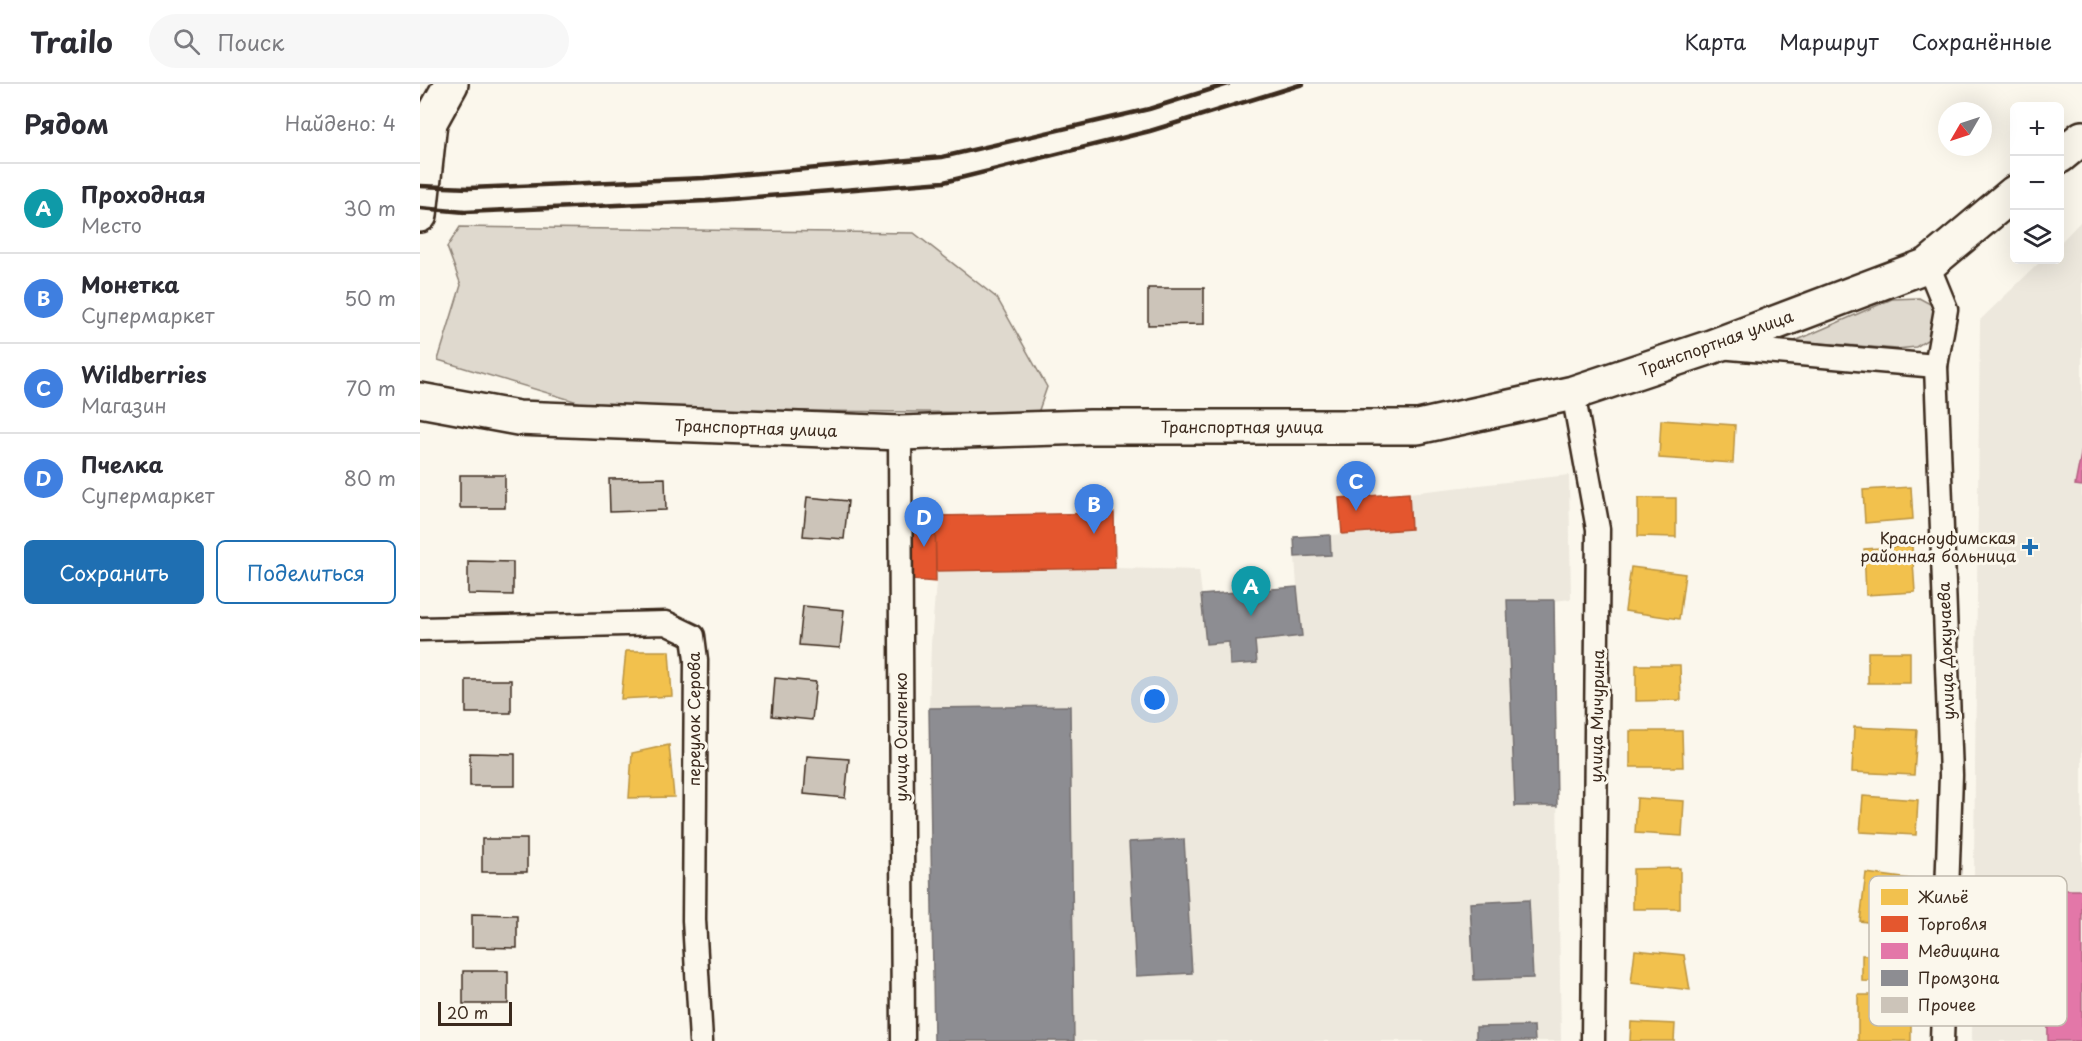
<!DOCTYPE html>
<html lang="ru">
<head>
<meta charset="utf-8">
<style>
	body { margin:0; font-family:"Playpen Sans",sans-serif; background:#f7f7f7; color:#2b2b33 }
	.controls { position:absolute; right:18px; top:18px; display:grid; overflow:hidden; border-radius:9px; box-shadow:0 6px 24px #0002 }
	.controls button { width:54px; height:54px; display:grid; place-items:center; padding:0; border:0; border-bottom:2px solid #e1e1e2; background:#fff; color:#2b2b33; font:30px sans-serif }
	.compass { position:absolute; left:1518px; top:18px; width:54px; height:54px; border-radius:50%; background:#fff; box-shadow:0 6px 24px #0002; rotate:231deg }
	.scale { position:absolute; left:18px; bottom:15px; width:74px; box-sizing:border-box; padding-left:6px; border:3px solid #3b2a1e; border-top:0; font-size:16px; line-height:21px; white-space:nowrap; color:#3b2a1e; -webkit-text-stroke:4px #fbf7ec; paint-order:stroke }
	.you { position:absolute; left:735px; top:616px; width:21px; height:21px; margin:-15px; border:4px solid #fff; border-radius:50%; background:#1a73e8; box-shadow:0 0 0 9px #1a73e833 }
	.badge { display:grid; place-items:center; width:39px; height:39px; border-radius:50%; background:#1f6fb2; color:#fff; font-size:20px; font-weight:700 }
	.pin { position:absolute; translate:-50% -50px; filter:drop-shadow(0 2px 3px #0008) }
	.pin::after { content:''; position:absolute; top:32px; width:21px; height:18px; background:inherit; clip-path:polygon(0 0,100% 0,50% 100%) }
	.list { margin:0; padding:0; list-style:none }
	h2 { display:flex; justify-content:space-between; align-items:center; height:78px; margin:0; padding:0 24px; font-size:26px }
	h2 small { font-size:20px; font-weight:400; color:#7c7c81 }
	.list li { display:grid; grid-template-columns:39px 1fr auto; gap:18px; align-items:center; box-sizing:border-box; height:90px; padding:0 24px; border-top:2px solid #e1e1e2 }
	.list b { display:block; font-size:22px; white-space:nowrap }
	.list p { margin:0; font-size:20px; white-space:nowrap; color:#7c7c81 }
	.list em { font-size:20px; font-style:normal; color:#7c7c81 }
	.actions { display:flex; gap:12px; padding:18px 24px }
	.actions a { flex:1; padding:14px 0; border:2px solid #1f6fb2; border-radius:9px; text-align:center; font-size:21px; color:#1f6fb2 }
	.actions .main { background:#1f6fb2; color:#fff }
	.icon { flex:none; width:33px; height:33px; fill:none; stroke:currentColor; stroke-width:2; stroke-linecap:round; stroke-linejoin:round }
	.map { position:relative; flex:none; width:1662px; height:957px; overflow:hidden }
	header { display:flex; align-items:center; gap:36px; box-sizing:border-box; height:84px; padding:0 30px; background:#fff; border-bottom:2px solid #e1e1e2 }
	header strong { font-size:28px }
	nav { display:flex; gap:33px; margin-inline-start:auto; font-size:21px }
	.search { width:420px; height:54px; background:#f7f7f7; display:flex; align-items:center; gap:15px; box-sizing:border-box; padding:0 21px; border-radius:33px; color:#7c7c81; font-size:22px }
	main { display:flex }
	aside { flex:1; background:#fff }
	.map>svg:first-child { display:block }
</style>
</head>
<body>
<header>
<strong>Trailo</strong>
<div class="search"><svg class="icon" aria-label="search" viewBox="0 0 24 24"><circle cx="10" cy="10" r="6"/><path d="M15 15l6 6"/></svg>Поиск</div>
<nav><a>Карта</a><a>Маршрут</a><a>Сохранённые</a></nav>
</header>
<main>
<aside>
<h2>Рядом<small>Найдено: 4</small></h2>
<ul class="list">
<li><span class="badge" style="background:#0f9aa8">A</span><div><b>Проходная</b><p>Место</p></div><em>30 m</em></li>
<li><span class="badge" style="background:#3f7fe0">B</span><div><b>Монетка</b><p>Супермаркет</p></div><em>50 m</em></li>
<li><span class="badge" style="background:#3f7fe0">C</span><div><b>Wildberries</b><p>Магазин</p></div><em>70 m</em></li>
<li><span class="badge" style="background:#3f7fe0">D</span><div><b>Пчелка</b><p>Супермаркет</p></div><em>80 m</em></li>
</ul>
<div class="actions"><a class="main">Сохранить</a><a>Поделиться</a></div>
</aside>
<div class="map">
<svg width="1662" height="957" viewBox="0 0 1662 957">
	<rect width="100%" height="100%" fill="#fbf7ec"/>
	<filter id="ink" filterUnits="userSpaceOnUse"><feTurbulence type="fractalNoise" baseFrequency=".0167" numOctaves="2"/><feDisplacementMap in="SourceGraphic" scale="12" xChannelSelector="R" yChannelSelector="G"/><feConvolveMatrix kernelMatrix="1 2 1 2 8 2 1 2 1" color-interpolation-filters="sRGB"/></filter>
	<g filter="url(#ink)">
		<g fill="#ede8dd">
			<polygon points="1662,136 1662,957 1552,957 1560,236 1622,176 1640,176 1640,159"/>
			<polygon points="1149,391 1151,515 1134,517 1141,957 514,957 509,624 511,560 516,498 515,432 694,429 695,484 779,486 782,511 877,503 875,473 911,471 910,451 990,445 989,409"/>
		</g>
		<g fill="#dfd9ce" stroke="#8d8276" stroke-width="1.5">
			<polygon points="40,143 494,149 577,214 627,303 618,329 181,325 18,276 41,201 27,163"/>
			<polygon points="1499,214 1512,221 1516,233 1514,246 1507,256 1496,263 1477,265 1375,257 1472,215"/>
		</g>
		<g fill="#f2c14e" stroke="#bb9440" stroke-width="1.5">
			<polygon points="1241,336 1315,341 1313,379 1239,374"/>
			<polygon points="1491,403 1493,435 1445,439 1443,406"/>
			<polygon points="1218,414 1256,414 1256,453 1218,452"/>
			<polygon points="1492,462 1495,508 1446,511 1444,465"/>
			<polygon points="1211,483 1265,490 1259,535 1205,527"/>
			<polygon points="206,567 249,567 252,612 201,615"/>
			<rect x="1448" y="568" width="42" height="31"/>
			<polygon points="1216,581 1260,581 1261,616 1216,617"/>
			<polygon points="1434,643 1497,646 1494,691 1432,688"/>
			<polygon points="1210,647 1262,647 1263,683 1210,683"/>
			<polygon points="249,661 254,713 209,714 212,669"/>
			<polygon points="1443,712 1498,716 1496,751 1440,748"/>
			<polygon points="1217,714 1264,717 1262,752 1215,749"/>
			<polygon points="1260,784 1260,825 1213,825 1213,785"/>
			<polygon points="1446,789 1497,796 1491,844 1440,837"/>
			<polygon points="1215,866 1264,871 1270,906 1211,899"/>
			<polygon points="1442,871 1482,871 1481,898 1442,897"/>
			<rect x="1438" y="911" width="53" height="46"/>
			<polygon points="1211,938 1255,940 1254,957 1210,957"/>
		</g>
		<g fill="#e4572e" stroke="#b14a29" stroke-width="1.5">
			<polygon points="989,409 991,445 922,450 919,414"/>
			<polygon points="694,429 695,484 516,487 515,432"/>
			<polygon points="515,432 516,498 493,496 493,439"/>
		</g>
		<g fill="#e377a8" stroke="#b1607f" stroke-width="1.5">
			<polygon points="1662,365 1662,402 1655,401"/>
			<polygon points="1626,806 1662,806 1662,957 1628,957"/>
		</g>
		<g fill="#8d8d92" stroke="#746f6f" stroke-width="1.5">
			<polygon points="910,451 911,471 875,473 874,453"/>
			<polygon points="877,503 882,552 835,557 837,579 810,581 809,558 786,560 781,511"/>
			<polygon points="1087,516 1134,516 1137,722 1095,722"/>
			<polygon points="650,622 654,957 514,957 509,624"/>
			<polygon points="764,755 772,889 716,892 709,758"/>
			<polygon points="1109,816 1113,894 1054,896 1050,819"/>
			<polygon points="1114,942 1115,957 1056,957 1056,943"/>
		</g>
		<g fill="#ccc4b9" stroke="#3b2a1e" stroke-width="1.5">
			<polygon points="728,204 784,204 784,240 728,241"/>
			<rect x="40" y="391" width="45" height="33"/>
			<polygon points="245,394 246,426 190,428 189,395"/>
			<polygon points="387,413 428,417 424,455 383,452"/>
			<polygon points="48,477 93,478 93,511 48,510"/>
			<polygon points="383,522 424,526 420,564 379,561"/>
			<polygon points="355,594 396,598 392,636 352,632"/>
			<rect x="46" y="596" width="45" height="33"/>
			<polygon points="50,669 95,670 95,702 50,702"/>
			<polygon points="387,672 429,675 425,714 384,710"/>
			<rect x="62" y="755" width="45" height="33"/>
			<polygon points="52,830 97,831 97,864 52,863"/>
			<rect x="43" y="887" width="45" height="33"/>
		</g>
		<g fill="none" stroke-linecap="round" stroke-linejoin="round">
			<defs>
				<g id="minor">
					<polyline points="1508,181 1526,225 1516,282 1531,691 1522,957"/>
					<polyline points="1299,263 1516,282"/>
					<polyline points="1153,309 1178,445 1173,957"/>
					<polyline points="480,349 483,957"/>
					<polyline points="0,545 246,539 273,552 276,576 274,836 281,957"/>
				</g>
				<g id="secondary">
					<polyline points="1640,72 1662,54"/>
					<polyline points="0,316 98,334 480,349 670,343 998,343 1153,309 1291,263 1508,181 1594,109"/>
				</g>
				<polyline id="primary" points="0,131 10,38 31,0"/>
			</defs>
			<use href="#minor" stroke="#3b2a1e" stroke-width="27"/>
			<use href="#secondary" stroke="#3b2a1e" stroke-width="38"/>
			<use href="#primary" stroke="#3b2a1e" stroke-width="38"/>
			<use href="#minor" stroke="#fbf7ec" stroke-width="22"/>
			<use href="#secondary" stroke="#fbf7ec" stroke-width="33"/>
			<use href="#primary" stroke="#fbf7ec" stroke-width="33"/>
			<g stroke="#3b2a1e" stroke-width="4.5">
				<polyline points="0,102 49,104 284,94 522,73 729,25 808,0"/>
				<polyline points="0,124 45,128 286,117 524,98 730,47 883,0"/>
			</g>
		</g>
	</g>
	<path fill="#1f6fb2" stroke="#fbf7ec" stroke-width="2" d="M1607 454h6v6h6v6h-6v6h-6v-6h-6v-6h6z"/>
	<g text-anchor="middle" stroke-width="6" stroke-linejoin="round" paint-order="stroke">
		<g font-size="16" fill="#3b2a1e" stroke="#fbf7ec">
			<text transform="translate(1296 259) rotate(-20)" y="6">Транспортная улица</text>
			<text x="822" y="349">Транспортная улица</text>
			<text transform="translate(336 344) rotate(2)" y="6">Транспортная улица</text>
			<text transform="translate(1526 567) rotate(-92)" y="6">улица Докучаева</text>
			<text transform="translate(1177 632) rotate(-89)" y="6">улица Мичурина</text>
			<text transform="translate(274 635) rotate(-90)" y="6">переулок Серова</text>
			<text transform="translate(481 653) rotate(-90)" y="6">улица Осипенко</text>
		</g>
		<g font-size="16" fill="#3b2a1e" stroke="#fbf7ec" text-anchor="end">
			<text x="1596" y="460">Красноуфимская<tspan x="1596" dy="18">районная больница</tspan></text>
		</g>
	</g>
	<rect x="1449" y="792" width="198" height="150" rx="9" fill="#fbf7ec" stroke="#c1baae" stroke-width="1.5"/>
	<rect x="1461" y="805" width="27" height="16" fill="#f2c14e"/>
	<rect x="1461" y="832" width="27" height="16" fill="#e4572e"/>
	<rect x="1461" y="859" width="27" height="16" fill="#e377a8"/>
	<rect x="1461" y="886" width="27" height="16" fill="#8d8d92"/>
	<rect x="1461" y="913" width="27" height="16" fill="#ccc4b9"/>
	<g font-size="16" fill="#3b2a1e">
		<text x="1498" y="819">Жильё</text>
		<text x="1498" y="846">Торговля</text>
		<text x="1498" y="873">Медицина</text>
		<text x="1498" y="900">Промзона</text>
		<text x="1498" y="927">Прочее</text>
	</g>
</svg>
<div class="controls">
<button>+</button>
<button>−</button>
<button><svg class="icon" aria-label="layers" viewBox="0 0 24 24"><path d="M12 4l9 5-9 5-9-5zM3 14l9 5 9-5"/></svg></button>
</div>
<svg class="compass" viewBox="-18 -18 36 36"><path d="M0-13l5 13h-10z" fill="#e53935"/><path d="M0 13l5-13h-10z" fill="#7c7c81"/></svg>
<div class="scale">20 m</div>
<div class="you"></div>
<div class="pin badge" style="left:831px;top:532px;background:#0f9aa8">A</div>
<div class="pin badge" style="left:674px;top:450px;background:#3f7fe0">B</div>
<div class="pin badge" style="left:936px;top:427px;background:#3f7fe0">C</div>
<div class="pin badge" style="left:504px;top:463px;background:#3f7fe0">D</div>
</div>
</main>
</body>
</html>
